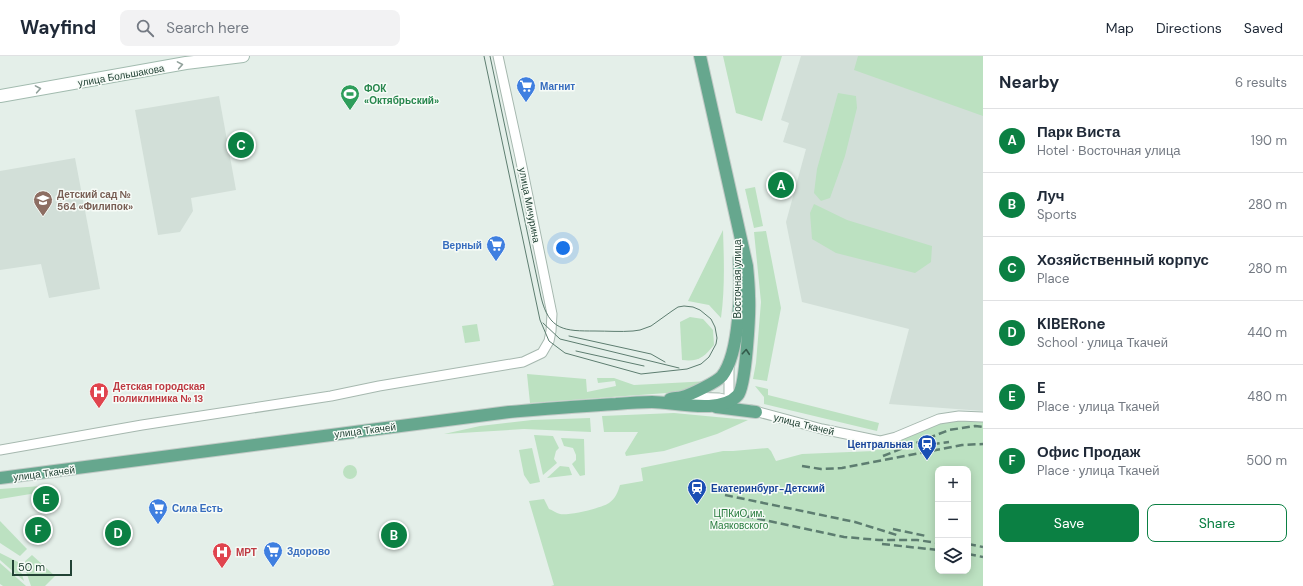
<!DOCTYPE html>
<html lang="en">
<head>
<meta charset="utf-8">
<style>
	body { margin:0; font-family:"DM Sans",sans-serif; background:#f2f2f3; color:#1f2937 }
	.controls { position:absolute; right:12px; bottom:12px; display:grid; overflow:hidden; border-radius:8px; box-shadow:0 2px 10px #0003 }
	.controls button { width:36px; height:36px; display:grid; place-items:center; padding:0; border:0; border-bottom:1px solid #e0e1e3; background:#fff; color:#1f2937; font:20px sans-serif }
	.scale { position:absolute; left:12px; bottom:10px; width:60px; box-sizing:border-box; padding-left:4px; border:2px solid #224235; border-top:0; font-size:11px; line-height:14px; white-space:nowrap; color:#224235; -webkit-text-stroke:3px #f6fbf7; paint-order:stroke }
	.you { position:absolute; left:563px; top:192px; width:14px; height:14px; margin:-10px; border:3px solid #fff; border-radius:50%; background:#1a73e8; box-shadow:0 0 0 6px #1a73e833 }
	.badge { display:grid; place-items:center; width:26px; height:26px; border-radius:50%; background:#0b8043; color:#fff; font-size:13px; font-weight:700 }
	.pin { position:absolute; translate:-50% -50%; border:2px solid #fff; box-shadow:0 1px 4px #0006 }
	.list { margin:0; padding:0; list-style:none }
	h2 { display:flex; justify-content:space-between; align-items:center; height:52px; margin:0; padding:0 16px; font-size:17px }
	h2 small { font-size:13px; font-weight:400; color:#747a83 }
	.list li { display:grid; grid-template-columns:26px 1fr auto; gap:12px; align-items:center; box-sizing:border-box; height:64px; padding:0 16px; border-top:1px solid #e0e1e3 }
	.list b { display:block; font-size:15px; white-space:nowrap }
	.list p { margin:0; font-size:13px; white-space:nowrap; color:#747a83 }
	.list em { font-size:13px; font-style:normal; color:#747a83 }
	.actions { display:flex; gap:8px; padding:12px 16px }
	.actions a { flex:1; padding:9px 0; border:1px solid #0b8043; border-radius:8px; text-align:center; font-size:14px; color:#0b8043 }
	.actions .main { background:#0b8043; color:#fff }
	.icon { flex:none; width:22px; height:22px; fill:none; stroke:currentColor; stroke-width:2; stroke-linecap:round; stroke-linejoin:round }
	.map { position:relative; flex:none; width:983px; height:530px; overflow:hidden }
	header { display:flex; align-items:center; gap:24px; box-sizing:border-box; height:56px; padding:0 20px; background:#fff; border-bottom:1px solid #e0e1e3 }
	header strong { font-size:19px }
	nav { display:flex; gap:22px; margin-inline-start:auto; font-size:14px }
	.search { width:280px; height:36px; background:#f2f2f3; display:flex; align-items:center; gap:10px; box-sizing:border-box; padding:0 14px; border-radius:8px; color:#747a83; font-size:15px }
	main { display:flex }
	aside { flex:1; background:#fff }
	.map>svg:first-child { display:block }
</style>
</head>
<body>
<header>
<strong>Wayfind</strong>
<div class="search"><svg class="icon" aria-label="search" viewBox="0 0 24 24"><circle cx="10" cy="10" r="6"/><path d="M15 15l6 6"/></svg>Search here</div>
<nav><a>Map</a><a>Directions</a><a>Saved</a></nav>
</header>
<main>
<div class="map">
<svg width="983" height="530" viewBox="0 0 983 530">
	<rect width="100%" height="100%" fill="#e4efe9"/>
	<g fill="#d2dfd8">
		<polygon points="801,0 983,0 983,355 889,348 909,273 802,246 786,166 806,93 783,86 789,67 781,64"/>
		<polygon points="219,40 236,134 191,142 193,155 180,176 158,179 135,54"/>
		<polygon points="75,102 100,233 49,242 41,208 0,214 0,115"/>
	</g>
	<g fill="#bce1c1" fill-rule="evenodd">
		<polygon points="723,0 782,0 762,65 736,57"/>
		<polygon points="858,0 983,0 983,60 854,14"/>
		<polygon points="838,37 856,40 857,52 845,100 830,142 821,145 814,137 817,113"/>
		<polygon points="755,131 763,170 754,172 745,133"/>
		<polygon points="814,148 847,164 932,190 931,206 915,217 836,197 812,183 810,157"/>
		<path d="M 723,174 C 724,204 725,233 721,262 L 709,249 L 688,245 Z"/>
		<polygon points="766,175 781,252 767,325 753,323 756,307 761,246 754,176"/>
		<path d="M 690,261 L 703,263 L 713,274 L 714,289 C 704,301 699,306 682,304 L 680,266 Z"/>
		<polygon points="477,268 480,285 465,287 462,270"/>
		<polygon points="527,318 586,323 587,336 616,330 615,325 598,327 597,322 614,322 634,329 710,325 680,336 530,347"/>
		<polygon points="755,330 768,333 768,339 879,367 877,375 764,348 764,341"/>
		<polygon points="674,357 748,364 717,378 664,395 626,400 625,397 638,376 604,376 602,360"/>
		<polygon points="590,362 591,376 524,373 444,378 480,370 532,364"/>
		<path d="M 983,362 L 983,530 L 551,530 L 554,529 L 529,445 L 544,443 L 549,453 C 552,454 556,457 560,458 C 568,460 602,452 609,447 C 615,443 618,436 620,429 L 643,425 L 641,412 L 723,395 L 733,395 L 768,392 L 771,395 L 776,405 L 802,398 L 874,395 L 921,374 L 945,365 ZM 938,413 L 968,413 L 968,515 L 938,515 Z"/>
		<polygon points="534,379 553,380 559,392 556,395 554,403 557,407 543,419"/>
		<polygon points="561,382 584,383 585,419 580,420 572,408 576,404 576,399 573,392 564,390"/>
		<polygon points="532,392 540,426 530,428 524,419 519,394"/>
		<circle cx="350" cy="416" r="7"/>
		<polygon points="560,410 569,411 572,419 547,422"/>
		<polygon points="41,430 55,434 0,443 0,433"/>
		<polygon points="0,465 27,493 20,500 0,487"/>
		<polygon points="0,497 18,506 24,525 0,504"/>
		<polygon points="32,499 55,520 45,530 31,530 23,507"/>
		<polygon points="0,507 26,530 3,530 0,528"/>
	</g>
	<g fill="none" stroke-linecap="round" stroke-linejoin="round">
		<defs>
			<g id="street">
				<polyline points="729,310 729,338 731,345"/>
				<polyline points="687,341 719,342 732,345"/>
				<polyline points="751,354 822,373 880,385 896,381 939,363 959,360 983,361"/>
				<polyline points="0,394 142,369 331,340 379,330 523,306 542,297 549,285 551,275 552,258 520,101 498,0"/>
			</g>
			<polyline id="secondary" points="0,40 186,7 243,0"/>
			<g id="primary">
				<path d="M 670,343 C 674,342 678,342 682,341 C 690,339 717,326 722,320 C 740,297 741,232 739,203"/>
				<polyline points="716,351 756,356"/>
				<path d="M 0,422 L 509,356 C 545,353 580,350 616,348 C 628,347 640,346 652,346 C 675,346 720,359 738,339 C 746,330 750,256 749,240 C 749,230 748,220 747,210 L 700,0"/>
			</g>
		</defs>
		<use href="#street" stroke="#a6b8af" stroke-width="11"/>
		<use href="#secondary" stroke="#a2bbaf" stroke-width="14"/>
		<use href="#primary" stroke="#c1cac6" stroke-width="14"/>
		<use href="#street" stroke="#fff" stroke-width="9"/>
		<use href="#secondary" stroke="#fff" stroke-width="12"/>
		<use href="#primary" stroke="#66a78e" stroke-width="12"/>
		<g stroke="#5d7d70" stroke-width="1">
			<path d="M 484,0 L 540,264 L 549,285 L 565,297 L 641,318 L 687,313 L 701,308 L 709,301 L 716,288 L 717,282 L 715,271 L 711,263 L 700,254 L 693,251 L 684,250 L 678,251 L 672,255 L 651,270 L 640,274 L 633,275 C 620,276 608,275 595,275 C 565,275 549,275 541,241 L 490,0"/>
			<polyline points="543,267 560,283 679,312"/>
			<polyline points="569,280 651,298 665,306"/>
			<polyline points="576,295 644,310"/>
		</g>
		<g stroke="#5d7d70" stroke-width="2.5" stroke-dasharray="8 4" stroke-linecap="butt">
			<polyline points="920,391 934,388 949,386"/>
			<polyline points="883,400 949,374 975,370 983,371"/>
			<polyline points="802,410 821,413 842,412 962,389 983,388"/>
			<polyline points="725,439 855,466 900,480"/>
			<polyline points="722,455 844,481 879,484 917,484 938,487"/>
			<polyline points="893,473 926,480"/>
			<polyline points="882,488 938,494"/>
			<polyline points="968,488 983,491"/>
			<polyline points="968,498 983,501"/>
		</g>
	</g>
	<defs><path id="oneway-chevron" d="M-2-3.5L2.5 0L-2 3.5" fill="none" stroke-width="1.6" stroke-linecap="round" stroke-linejoin="round"/></defs>
	<g stroke="#90a09a">
		<use href="#oneway-chevron" transform="translate(180 9) rotate(-10)"/>
		<use href="#oneway-chevron" transform="translate(38 33) rotate(-10)"/>
	</g>
	<use stroke="#335b4b" href="#oneway-chevron" transform="translate(746 296) rotate(-85)"/>
	<defs>
		<symbol id="supermarket-pin" viewBox="-11 -11 22 30"><path d="M0 17L-7.5 6A9.5 9.5 0 1 1 7.5 6Z" fill="#3f7fe0" stroke="#f6fbf7"/><path d="M-6-5.5h2.5l.6 2H6L4.5 2H-2.5L-4.4-4H-6ZM-1.5 3.2a1.3 1.3 0 1 0 .1 0ZM3 3.2a1.3 1.3 0 1 0 .1 0Z" fill="#fff"/></symbol>
		<symbol id="stadium-pin" viewBox="-11 -11 22 30"><path d="M0 17L-7.5 6A9.5 9.5 0 1 1 7.5 6Z" fill="#2e9e5b" stroke="#f6fbf7"/><path d="M0-5a6.5 5 0 1 0 0 10a6.5 5 0 1 0 0-10ZM-3.5-1.8h7v3.6h-7Z" fill="#fff"/></symbol>
		<symbol id="school-pin" viewBox="-11 -11 22 30"><path d="M0 17L-7.5 6A9.5 9.5 0 1 1 7.5 6Z" fill="#8d6e63" stroke="#f6fbf7"/><path d="M0-5L7-2L0 1L-7-2ZM-4 1L0 2.5L4 1V4Q0 6-4 4Z" fill="#fff"/></symbol>
		<symbol id="hospital-pin" viewBox="-11 -11 22 30"><path d="M0 17L-7.5 6A9.5 9.5 0 1 1 7.5 6Z" fill="#e0444e" stroke="#f6fbf7"/><path d="M-5-5h3v3.5h4V-5h3V5h-3V1.5h-4V5h-3Z" fill="#fff"/></symbol>
		<symbol id="station-pin" viewBox="-11 -11 22 30"><path d="M0 17L-7.5 6A9.5 9.5 0 1 1 7.5 6Z" fill="#1a4fb4" stroke="#f6fbf7"/><path d="M-3-6H3Q5-6 5-4V2Q5 4 3 4L4.5 6H3L1.5 4h-3L-3 6H-4.5L-3 4Q-5 4-5 2V-4Q-5-6-3-6ZM-3.5-4v3h7v-3ZM-3.5 1v1.5H-2V1ZM2 1v1.5H3.5V1Z" fill="#fff"/></symbol>
	</defs>
	<g fill-rule="evenodd">
		<use href="#supermarket-pin" x="515" y="19" width="22" height="30"/>
		<use href="#stadium-pin" x="339" y="27" width="22" height="30"/>
		<use href="#school-pin" x="32" y="133" width="22" height="30"/>
		<use href="#supermarket-pin" x="485" y="178" width="22" height="30"/>
		<use href="#hospital-pin" x="88" y="325" width="22" height="30"/>
		<use href="#station-pin" x="916" y="377" width="22" height="30"/>
		<use href="#station-pin" x="686" y="421" width="22" height="30"/>
		<use href="#supermarket-pin" x="147" y="441" width="22" height="30"/>
		<use href="#supermarket-pin" x="262" y="484" width="22" height="30"/>
		<use href="#hospital-pin" x="211" y="485" width="22" height="30"/>
	</g>
	<g text-anchor="middle" stroke-width="3" stroke-linejoin="round" paint-order="stroke">
		<g font-size="10" fill="#224235" stroke="#f6fbf7">
			<text transform="translate(121 19) rotate(-10)" y="4">улица Большакова</text>
			<text transform="translate(530 149) rotate(79)" y="4">улица Мичурина</text>
			<text transform="translate(737 223) rotate(-90)" y="4">Восточная улица</text>
			<text transform="translate(804 368) rotate(14)" y="4">улица Ткачей</text>
			<text transform="translate(365 374) rotate(-7)" y="4">улица Ткачей</text>
			<text transform="translate(44 417) rotate(-7)" y="4">улица Ткачей</text>
		</g>
		<g font-size="10" font-weight="bold" fill="#366cbe" stroke="#f6fbf7" text-anchor="start">
			<text x="540" y="34">Магнит</text>
			<text x="482" y="193" text-anchor="end">Верный</text>
			<text x="172" y="456">Сила Есть</text>
			<text x="287" y="499">Здорово</text>
		</g>
		<g font-size="10" font-weight="bold" fill="#27864d" stroke="#f6fbf7" text-anchor="start">
			<text x="364" y="36">ФОК<tspan x="364" dy="12">«Октябрьский»</tspan></text>
		</g>
		<g font-size="10" font-weight="bold" fill="#785e54" stroke="#f6fbf7" text-anchor="start">
			<text x="57" y="142">Детский сад №<tspan x="57" dy="12">564 «Филипок»</tspan></text>
		</g>
		<g font-size="10" font-weight="bold" fill="#be3a42" stroke="#f6fbf7" text-anchor="start">
			<text x="113" y="334">Детская городская<tspan x="113" dy="12">поликлиника № 13</tspan></text>
			<text x="236" y="500">МРТ</text>
		</g>
		<g font-size="10" font-weight="bold" fill="#164399" stroke="#f6fbf7" text-anchor="end">
			<text x="913" y="392">Центральная</text>
			<text x="711" y="436" text-anchor="start">Екатеринбург-Детский</text>
		</g>
		<g font-size="10" fill="#297c3e" stroke="#f6fbf7">
			<text x="739" y="461">ЦПКиО им.<tspan x="739" dy="12">Маяковского</tspan></text>
		</g>
	</g>
</svg>
<div class="controls">
<button>+</button>
<button>−</button>
<button><svg class="icon" aria-label="layers" viewBox="0 0 24 24"><path d="M12 4l9 5-9 5-9-5zM3 14l9 5 9-5"/></svg></button>
</div>
<div class="scale">50 m</div>
<div class="you"></div>
<div class="pin badge" style="left:781px;top:129px">A</div>
<div class="pin badge" style="left:394px;top:479px">B</div>
<div class="pin badge" style="left:241px;top:89px">C</div>
<div class="pin badge" style="left:118px;top:477px">D</div>
<div class="pin badge" style="left:46px;top:443px">E</div>
<div class="pin badge" style="left:38px;top:474px">F</div>
</div>
<aside>
<h2>Nearby<small>6 results</small></h2>
<ul class="list">
<li><span class="badge">A</span><div><b>Парк Виста</b><p>Hotel · Восточная улица</p></div><em>190 m</em></li>
<li><span class="badge">B</span><div><b>Луч</b><p>Sports</p></div><em>280 m</em></li>
<li><span class="badge">C</span><div><b>Хозяйственный корпус</b><p>Place</p></div><em>280 m</em></li>
<li><span class="badge">D</span><div><b>KIBERone</b><p>School · улица Ткачей</p></div><em>440 m</em></li>
<li><span class="badge">E</span><div><b>E</b><p>Place · улица Ткачей</p></div><em>480 m</em></li>
<li><span class="badge">F</span><div><b>Офис Продаж</b><p>Place · улица Ткачей</p></div><em>500 m</em></li>
</ul>
<div class="actions"><a class="main">Save</a><a>Share</a></div>
</aside>
</main>
</body>
</html>
